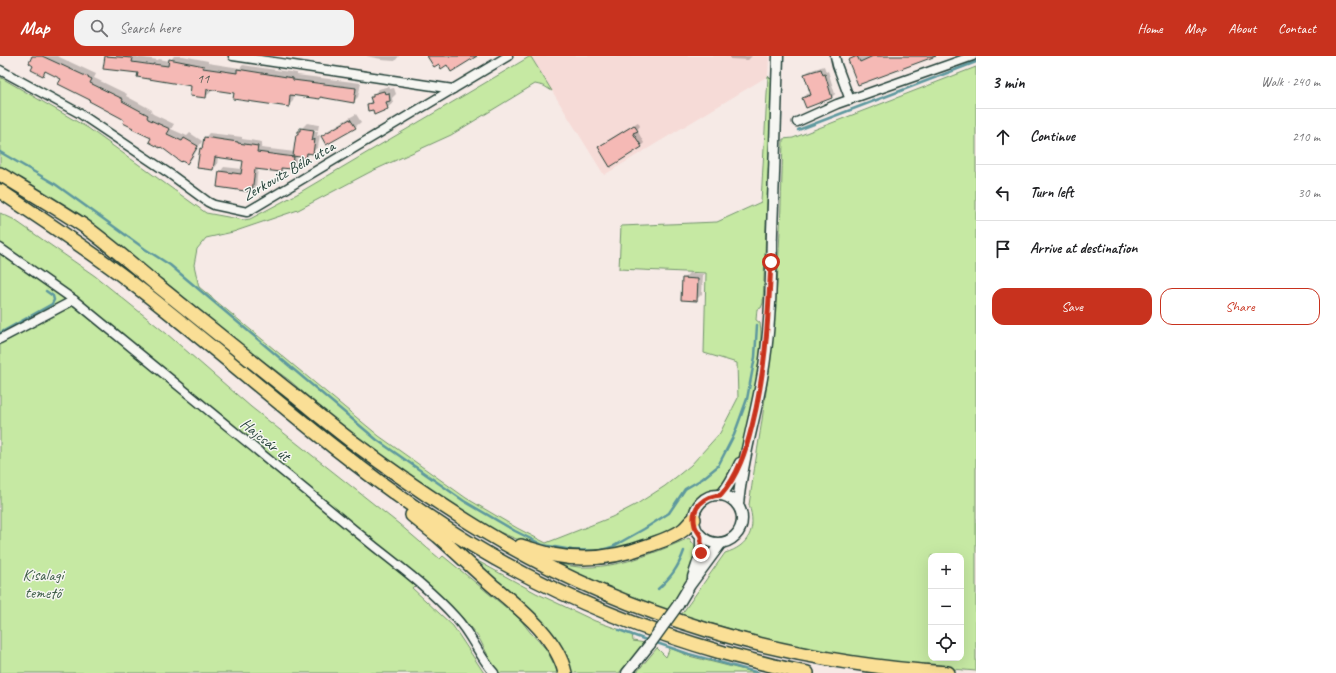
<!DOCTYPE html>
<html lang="en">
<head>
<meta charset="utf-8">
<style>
	body { margin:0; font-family:Caveat,sans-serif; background:#f2f2f2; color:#202124 }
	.controls { position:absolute; right:12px; bottom:12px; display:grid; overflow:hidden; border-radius:8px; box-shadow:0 4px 16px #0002 }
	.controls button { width:36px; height:36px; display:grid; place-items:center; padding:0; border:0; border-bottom:1px solid #e0e0e0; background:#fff; color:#202124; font:20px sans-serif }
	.stop { position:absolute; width:12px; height:12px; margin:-9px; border:3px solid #c8321e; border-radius:50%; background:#fff }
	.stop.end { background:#c8321e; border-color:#fff; box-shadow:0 1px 4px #0008 }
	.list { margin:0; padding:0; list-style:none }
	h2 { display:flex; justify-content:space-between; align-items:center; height:52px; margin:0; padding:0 16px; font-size:17px }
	h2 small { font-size:13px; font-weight:400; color:#757577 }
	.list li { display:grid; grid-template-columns:26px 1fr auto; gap:12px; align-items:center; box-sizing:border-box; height:56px; padding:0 16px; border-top:1px solid #e0e0e0 }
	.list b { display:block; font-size:15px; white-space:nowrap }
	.list em { font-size:13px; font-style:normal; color:#757577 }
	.actions { display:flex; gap:8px; padding:12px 16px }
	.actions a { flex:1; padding:9px 0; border:1px solid #c8321e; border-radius:12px; text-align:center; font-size:14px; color:#c8321e }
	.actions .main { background:#c8321e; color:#fff }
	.icon { flex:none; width:22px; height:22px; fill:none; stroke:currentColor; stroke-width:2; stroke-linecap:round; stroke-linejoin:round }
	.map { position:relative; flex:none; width:976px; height:617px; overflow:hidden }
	header { display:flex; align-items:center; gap:24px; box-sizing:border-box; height:56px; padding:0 20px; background:#c8321e; color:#fff }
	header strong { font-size:19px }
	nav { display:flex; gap:22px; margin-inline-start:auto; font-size:14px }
	.search { width:280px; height:36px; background:#f2f2f2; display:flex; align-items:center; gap:10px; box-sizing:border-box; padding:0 14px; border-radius:12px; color:#757577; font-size:15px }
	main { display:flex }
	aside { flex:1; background:#fff }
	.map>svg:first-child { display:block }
</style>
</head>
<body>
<header>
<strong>Map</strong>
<div class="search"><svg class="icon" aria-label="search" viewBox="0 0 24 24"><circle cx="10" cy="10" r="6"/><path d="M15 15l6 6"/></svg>Search here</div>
<nav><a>Home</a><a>Map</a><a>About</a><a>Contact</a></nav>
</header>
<main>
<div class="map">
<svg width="976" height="617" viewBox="0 0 976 617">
	<rect width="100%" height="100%" fill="#f6eae6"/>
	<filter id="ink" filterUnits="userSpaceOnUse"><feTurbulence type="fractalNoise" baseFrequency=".025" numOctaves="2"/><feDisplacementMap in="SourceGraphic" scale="8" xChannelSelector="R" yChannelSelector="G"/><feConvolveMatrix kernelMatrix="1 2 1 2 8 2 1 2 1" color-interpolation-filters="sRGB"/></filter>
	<g filter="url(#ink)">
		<polygon fill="#f6dbd7" points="533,0 769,0 768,20 604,119 531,1"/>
		<g fill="#c6e9a3" stroke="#72936c" fill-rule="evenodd">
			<polygon points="529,1 531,1 552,35 544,30 535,28 451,79 370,116 298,154 233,176 206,182 197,193 194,209 199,231 379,380 466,442 517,472 546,487 612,461 637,448 665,430 691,409 720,377 738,342 737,307 704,297 706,217 619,213 621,170 717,166 761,146 768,20 772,24 763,247 761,252 757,253 756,264 760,267 761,276 760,302 752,357 736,410 722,432 707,436 699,441 690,455 688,461 681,471 638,490 585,501 531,489 487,471 357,383 289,324 0,114 0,21 88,72 206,157 244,164 250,163 297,138"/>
			<path d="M 976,11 L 976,615 L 905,609 L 795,591 L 681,559 L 725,497 C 749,490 757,473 749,449 C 756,400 765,351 770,302 C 779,229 781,156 783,83 L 793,82 ZM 931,500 L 961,500 L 961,602 L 931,602 Z"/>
			<polygon points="0,157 13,163 95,220 167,278 251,351 399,468 440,503 443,500 520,563 530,576 546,593 556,612 557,617 500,617 494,611 479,582 462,561 421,523 412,532 453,570 484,617 0,617"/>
			<path d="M 689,482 L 697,493 L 688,525 L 668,555 L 645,548 L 545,505 C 556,507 568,510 579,511 C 617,513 655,497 689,482 Z"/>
			<polygon points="463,497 536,537 595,565 632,578 633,585 645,587 619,617 569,617 565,606"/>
			<polygon points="657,592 666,601 670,592 689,600 756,617 636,617"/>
		</g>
		<g fill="#0003">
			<polygon points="33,0 57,0 96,18 94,22 127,38 126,40 152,54 151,56 153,58 174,68 171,73 187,80 190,77 202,85 192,102 187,107 161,90 152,81 134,71 126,64 91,43 62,22 46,15 42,19 35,9"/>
			<polygon points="106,0 137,0 137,1 158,4 159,3 170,5 174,0 183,0 208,5 208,7 240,12 243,9 297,17 297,19 361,27 358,41 353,46 321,41 319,42 294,39 293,45 288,50 235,36 211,33 211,36 205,41 192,30 139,16 105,12"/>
			<polygon points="366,0 399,0 395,5 381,4 381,3"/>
			<polygon points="730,0 752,0 748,4 730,3"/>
			<polygon points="854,0 934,0 887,18 850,4"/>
			<polygon points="824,10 826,16 828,15 835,38 832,41 804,42 807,38 812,37 805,18 809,15"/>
			<polygon points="389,30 390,33 394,32 396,38 392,42 393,47 387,52 374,52 368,48 372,44 371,42 374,38 379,33"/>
			<polygon points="356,58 361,66 355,71 322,80 327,75"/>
			<polygon points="638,66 640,70 637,74 644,87 641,90 599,91 602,88"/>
			<polygon points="307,67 319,69 318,74 303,72 301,74 318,76 317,80 320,79 318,91 306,101 297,100 296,108 292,112 284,111 280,115 258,112 256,131 251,135 220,116 224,111 242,113 244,104 218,101 217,109 213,113 198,111 201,92 204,89 205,82 209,77 242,81 242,83 262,86 261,92 295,96 297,79 299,75"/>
			<polygon points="689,217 703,218 702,238 696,244 683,223"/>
		</g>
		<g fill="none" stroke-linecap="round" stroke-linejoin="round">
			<g stroke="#5d989e" stroke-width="2.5">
				<polyline points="798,74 976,6"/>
				<polyline points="0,96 55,128 145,193 170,209 377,384 464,445 515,475 543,489 572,494 598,495 612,491 644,473 669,457 685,433 702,423 718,410 734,379 747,343 755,301 757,269"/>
				<polyline points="0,277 52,248 54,244 53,240 46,235"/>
				<path d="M 658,533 C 671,521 678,512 684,495"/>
				<polyline points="619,574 649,585"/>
				<polyline points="654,586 689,598 759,617"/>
			</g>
		</g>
		<g fill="#f5b9b5" stroke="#1f3d34">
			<polygon points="32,0 42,0 92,23 90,27 123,43 122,45 148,59 147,61 148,63 170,73 167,78 182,85 184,82 198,90 187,108 182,105 181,106 161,91 160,92 149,86 151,82 132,73 133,72 123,67 124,64 121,62 89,45 90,44 58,28 61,23 45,15 43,20 31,14 33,10 29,7"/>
			<polygon points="105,0 133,2 132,6 153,9 153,8 168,10 169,3 204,10 203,12 237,17 237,13 293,22 293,24 356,32 354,47 320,41 320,43 290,39 289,51 233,43 234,37 207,33 206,42 190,40 191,30 137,21 138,17 103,13"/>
			<polygon points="427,0 477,0 451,16 447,9 441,13 439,8 434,11"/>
			<polygon points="857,0 860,6 873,0 936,0 858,29 848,4"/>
			<polygon points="821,13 823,19 825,18 832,42 806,52 802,42 811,39 804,18"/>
			<polygon points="384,35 385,38 389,37 390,45 386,46 388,53 374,59 373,54 368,55 367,48 372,47 370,41 373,41 373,38"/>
			<polygon points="350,63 356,72 326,89 321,80"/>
			<polygon points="634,69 638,75 633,77 642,91 610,111 598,91"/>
			<polygon points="300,72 314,74 312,85 315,83 313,98 307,97 306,102 293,100 296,79 298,79 298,75 300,75"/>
			<polygon points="204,81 238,86 238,87 258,90 257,96 294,101 292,113 281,112 281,116 255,113 252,136 217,131 219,115 241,118 243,105 215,101 213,114 197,112 200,92 202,93"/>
			<polygon points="682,222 698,223 697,245 681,244"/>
		</g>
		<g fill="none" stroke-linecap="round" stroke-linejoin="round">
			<defs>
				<g id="minor">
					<polyline points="233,0 453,33"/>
					<polyline points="835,0 837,9 850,44"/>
					<polyline points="0,14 79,57 170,118 208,146 214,149 247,156 508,0"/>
					<polyline points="797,66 837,48 973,0"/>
					<path d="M 0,192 L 74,244 L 375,491 C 403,513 432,535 456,562 C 471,578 479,600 494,617"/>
					<polyline points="0,283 74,244"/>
				</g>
				<g id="tertiary">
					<circle cx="718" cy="463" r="24"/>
					<path d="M 721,439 C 730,429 735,418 740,407"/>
					<path d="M 738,449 C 742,399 759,352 765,303 C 771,261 771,218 772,176 C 774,117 776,59 778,0"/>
					<polyline points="693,521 701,497 701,480"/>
					<polyline points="678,549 690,529 721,487"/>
					<polyline points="627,617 650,588"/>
				</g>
				<g id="trunk">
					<path d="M 0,118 C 28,135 57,152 84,170 C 109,188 133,209 157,229 C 199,263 242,297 285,332 C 308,350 330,369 354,387 C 396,418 440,449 485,476 C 624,560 786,607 948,617"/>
					<path d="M 0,135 C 46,166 93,196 137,231 C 234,306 324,390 426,459 C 516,521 618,567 724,597 C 751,604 779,612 807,617"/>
					<path d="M 412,459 C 420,466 429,473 438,480 C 456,496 474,513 492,529 C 519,552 557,581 565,617"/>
					<path d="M 521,490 C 532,493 542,497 553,499 C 587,506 618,501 650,489 C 661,485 674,481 683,474 C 687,471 690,466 694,463"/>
				</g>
			</defs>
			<use href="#minor" stroke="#1f3d34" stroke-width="11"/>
			<use href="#tertiary" stroke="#1f3d34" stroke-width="13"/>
			<use href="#trunk" stroke="#1f3d34" stroke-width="16"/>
			<use href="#minor" stroke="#f6f6f2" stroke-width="8"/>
			<use href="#tertiary" stroke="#f6f6f2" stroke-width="10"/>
			<use href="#trunk" stroke="#fadf96" stroke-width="13"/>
			<defs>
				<polyline id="tertiary-bridge" points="650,588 678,549"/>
			</defs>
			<use href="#tertiary-bridge" stroke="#1f3d34" stroke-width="13" stroke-linecap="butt"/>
			<use href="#tertiary-bridge" stroke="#f6f6f2" stroke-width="10"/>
		</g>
	</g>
	<g fill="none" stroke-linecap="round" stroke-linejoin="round" filter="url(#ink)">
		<path stroke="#c8321e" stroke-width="5" d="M 701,497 C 701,492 701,486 701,481 C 700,477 696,474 695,470 C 690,451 704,440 721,439 C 738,420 746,394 752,370 C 766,315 768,262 771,206"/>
	</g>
	<g text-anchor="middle" stroke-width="3" stroke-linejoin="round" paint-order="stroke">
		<g font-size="14" fill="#545c54">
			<text x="203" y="27">11</text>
		</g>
		<g font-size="16" fill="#1f3d34" stroke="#f6f6f2">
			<text transform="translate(288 114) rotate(-30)" y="6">Zerkovitz Béla utca</text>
			<text transform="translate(266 383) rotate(39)" y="6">Hajcsár út</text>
		</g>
		<g font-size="16" fill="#405f4a" stroke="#f6f6f2">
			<text x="43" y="524">Kisalagi<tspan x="43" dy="18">temető</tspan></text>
		</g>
	</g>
</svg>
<div class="controls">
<button>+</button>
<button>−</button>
<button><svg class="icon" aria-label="locate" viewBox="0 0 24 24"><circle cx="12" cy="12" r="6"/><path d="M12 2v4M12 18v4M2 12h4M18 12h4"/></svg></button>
</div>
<div class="stop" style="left:771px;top:206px"></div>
<div class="stop end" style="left:701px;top:497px"></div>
</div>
<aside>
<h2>3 min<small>Walk · 240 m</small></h2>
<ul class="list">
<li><svg class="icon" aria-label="ahead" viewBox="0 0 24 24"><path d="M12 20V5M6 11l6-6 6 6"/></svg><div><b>Continue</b></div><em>210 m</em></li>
<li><svg class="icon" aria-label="left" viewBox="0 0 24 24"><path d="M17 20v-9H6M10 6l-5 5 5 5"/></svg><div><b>Turn left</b></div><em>30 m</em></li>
<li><svg class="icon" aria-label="arrive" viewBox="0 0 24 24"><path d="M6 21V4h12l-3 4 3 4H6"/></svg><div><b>Arrive at destination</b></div></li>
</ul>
<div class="actions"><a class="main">Save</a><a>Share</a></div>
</aside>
</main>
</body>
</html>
